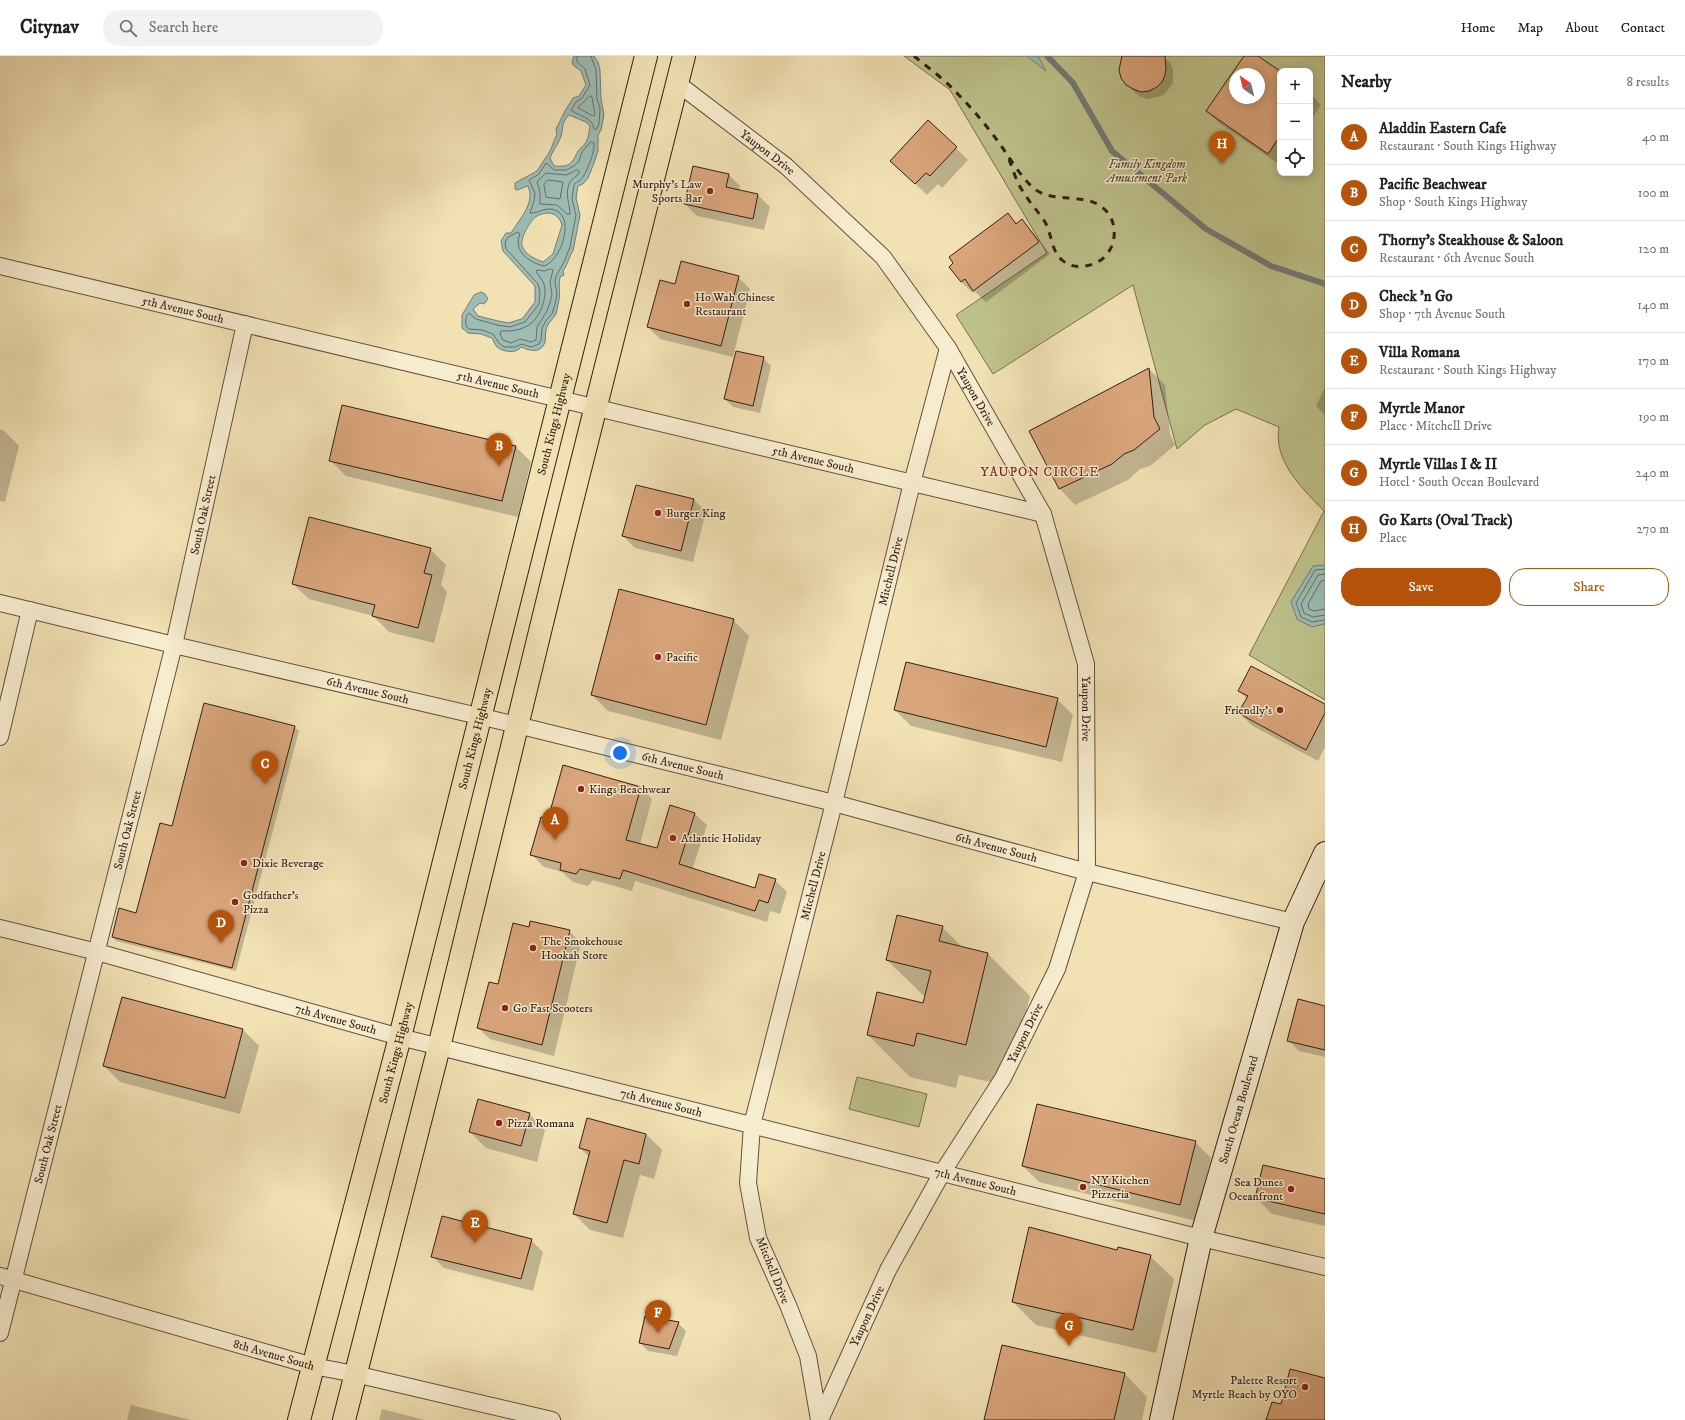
<!DOCTYPE html>
<html lang="en">
<head>
<meta charset="utf-8">
<style>
	body { margin:0; font-family:"IM FELL DW Pica",serif; background:#f2f2f2; color:#202124 }
	.controls { position:absolute; right:12px; top:12px; display:grid; overflow:hidden; border-radius:8px; box-shadow:0 2px 10px #0003 }
	.controls button { width:36px; height:36px; display:grid; place-items:center; padding:0; border:0; border-bottom:1px solid #e0e0e0; background:#fff; color:#202124; font:20px sans-serif }
	.compass { position:absolute; left:1229px; top:12px; width:36px; height:36px; border-radius:50%; background:#fff; box-shadow:0 2px 10px #0003; rotate:325deg }
	.you { position:absolute; left:620px; top:697px; width:14px; height:14px; margin:-10px; border:3px solid #fff; border-radius:50%; background:#1a73e8; box-shadow:0 0 0 6px #1a73e833 }
	.badge { display:grid; place-items:center; width:26px; height:26px; border-radius:50%; background:#b45309; color:#fff; font-size:13px; font-weight:700 }
	.pin { position:absolute; translate:-50% -33px; filter:drop-shadow(0 1px 2px #0008) }
	.pin::after { content:''; position:absolute; top:21px; width:14px; height:12px; background:inherit; clip-path:polygon(0 0,100% 0,50% 100%) }
	.list { margin:0; padding:0; list-style:none }
	h2 { display:flex; justify-content:space-between; align-items:center; height:52px; margin:0; padding:0 16px; font-size:17px }
	h2 small { font-size:13px; font-weight:400; color:#757577 }
	.list li { display:grid; grid-template-columns:26px 1fr auto; gap:12px; align-items:center; box-sizing:border-box; height:56px; padding:0 16px; border-top:1px solid #e0e0e0 }
	.list b { display:block; font-size:15px; white-space:nowrap }
	.list p { margin:0; font-size:13px; white-space:nowrap; color:#757577 }
	.list em { font-size:13px; font-style:normal; color:#757577 }
	.actions { display:flex; gap:8px; padding:12px 16px }
	.actions a { flex:1; padding:9px 0; border:1px solid #b45309; border-radius:16px; text-align:center; font-size:14px; color:#b45309 }
	.actions .main { background:#b45309; color:#fff }
	.icon { flex:none; width:22px; height:22px; fill:none; stroke:currentColor; stroke-width:2; stroke-linecap:round; stroke-linejoin:round }
	.map { position:relative; flex:none; width:1325px; height:1364px; overflow:hidden }
	header { display:flex; align-items:center; gap:24px; box-sizing:border-box; height:56px; padding:0 20px; background:#fff; border-bottom:1px solid #e0e0e0 }
	header strong { font-size:19px }
	nav { display:flex; gap:22px; margin-inline-start:auto; font-size:14px }
	.search { width:280px; height:36px; background:#f2f2f2; display:flex; align-items:center; gap:10px; box-sizing:border-box; padding:0 14px; border-radius:16px; color:#757577; font-size:15px }
	main { display:flex }
	aside { flex:1; background:#fff }
	.map>svg:first-child { display:block }
</style>
</head>
<body>
<header>
<strong>Citynav</strong>
<div class="search"><svg class="icon" aria-label="search" viewBox="0 0 24 24"><circle cx="10" cy="10" r="6"/><path d="M15 15l6 6"/></svg>Search here</div>
<nav><a>Home</a><a>Map</a><a>About</a><a>Contact</a></nav>
</header>
<main>
<div class="map">
<svg width="1325" height="1364" viewBox="0 0 1325 1364">
	<rect width="100%" height="100%" fill="#f1e1b3"/>
	<filter id="stains"><feTurbulence type="fractalNoise" baseFrequency=".005" numOctaves="4"/><feColorMatrix values="0 0 0 0 .2 0 0 0 0 .09 0 0 0 0 .02 0 0 0 .5 -.17"/></filter>
	<radialGradient id="worn" r=".72"><stop offset=".6" stop-color="#630" stop-opacity="0"/><stop offset="1" stop-color="#630" stop-opacity=".3"/></radialGradient>
	<g fill="#bec28a" stroke="#797051" fill-rule="evenodd">
		<path d="M 904,0 L 1325,0 L 1325,644 L 1249,599 L 1324,455 C 1302,432 1273,405 1279,371 L 1236,353 L 1205,369 L 1177,393 L 1133,229 L 993,318 L 956,259 L 1047,197 L 950,34 ZM 1280,15 L 1310,15 L 1310,117 L 1280,117 ZM 1235,18 L 1259,18 L 1259,42 L 1235,42 Z"/>
		<polygon points="857,1021 927,1038 919,1071 849,1053"/>
	</g>
	<g fill="#9cbcb4" stroke="#727d76" fill-rule="evenodd">
		<path d="M 574,0 L 594,0 L 598,6 L 600,14 L 601,43 L 604,59 L 601,74 L 598,79 L 598,95 L 594,107 L 588,122 L 583,128 L 578,130 L 576,142 L 580,159 L 573,195 C 570,198 568,208 563,215 L 564,219 L 560,221 C 558,230 561,239 558,249 C 557,253 557,258 554,261 C 551,265 547,268 546,274 C 545,278 546,282 545,286 C 541,298 530,295 521,291 C 516,298 503,296 497,291 C 494,288 494,285 492,282 L 481,278 L 468,277 L 462,272 L 462,259 L 474,239 L 481,236 L 485,238 L 488,243 L 484,248 L 480,247 L 473,253 L 478,260 L 498,265 L 509,267 L 518,264 L 522,263 L 535,246 L 535,230 L 503,195 L 501,185 L 506,177 L 511,177 L 513,174 C 522,160 535,146 528,130 L 517,134 L 515,133 L 515,127 L 537,115 L 550,95 L 557,78 L 556,73 L 565,55 L 573,42 L 579,40 L 586,29 L 581,15 L 573,9 L 572,5 ZM 569,59 L 586,66 L 590,70 C 589,75 589,81 586,86 C 585,89 580,92 578,95 C 571,109 570,111 554,110 L 550,102 C 552,96 556,91 559,85 C 565,74 559,69 569,59 ZM 549,157 C 556,158 560,162 562,169 L 553,198 L 543,206 C 536,203 527,200 523,192 C 518,185 530,164 537,160 C 540,158 545,157 549,157 Z"/>
		<polygon points="1027,0 1038,0 1046,15"/>
		<polygon points="1325,509 1325,566 1324,568 1312,571 1297,563 1291,546 1313,510"/>
	</g>
	<g fill="#0003" fill-rule="evenodd">
		<polygon points="1123,0 1163,0 1170,7 1173,13 1173,27 1164,39 1149,43 1141,41 1135,37 1127,28 1120,14"/>
		<path d="M 1245,0 L 1256,0 L 1280,17 L 1280,109 L 1219,67 L 1207,55 ZM 1235,18 L 1259,18 L 1259,42 L 1235,42 Z"/>
		<polygon points="1310,37 1321,49 1310,65"/>
		<polygon points="928,65 968,104 942,132 938,128 927,139 903,116"/>
		<polygon points="728,118 740,130 739,135 758,139 770,151 764,174 697,160 685,148"/>
		<polygon points="1008,159 1018,168 1022,165 1034,177 1050,198 986,246 975,236 973,237 961,226"/>
		<polygon points="738,221 750,233 733,301 660,283 648,271 676,229"/>
		<polygon points="763,302 771,310 760,357 733,351 725,343"/>
		<polygon points="1149,313 1165,329 1170,378 1175,389 1150,410 1140,413 1128,424 1075,449 1060,433"/>
		<polygon points="1325,331 1325,359 1316,350"/>
		<polygon points="0,373 3,374 19,390 5,446 0,445"/>
		<polygon points="515,390 531,406 518,461 346,420 330,404"/>
		<polygon points="694,444 706,456 693,506 635,492 623,480"/>
		<polygon points="430,493 446,509 441,529 447,536 434,587 389,576 373,560 309,543 293,528"/>
		<polygon points="733,564 749,580 721,684 608,655 592,639"/>
		<polygon points="1239,635 1325,649 1325,691 1318,705 1251,669 1240,657 1247,643"/>
		<polygon points="1057,643 1073,659 1062,706 911,670 895,654"/>
		<polygon points="205,648 295,671 299,675 236,915 116,885 113,881 137,858 173,771"/>
		<polygon points="640,731 652,743 640,788 657,793 695,758 707,769 692,814 755,833 775,824 787,836 780,858 770,855 767,866 635,825 632,835 593,824 588,830 573,826 562,816 544,811 532,799 549,765"/>
		<polygon points="942,871 962,891 988,898 1030,940 1008,1030 959,1019 956,1032 910,1021 868,979 924,948 926,942 887,904"/>
		<polygon points="530,872 569,875 581,887 554,1000 490,983 478,972"/>
		<polygon points="122,942 243,974 259,990 240,1058 120,1026 104,1010"/>
		<polygon points="1325,951 1325,1001 1299,995 1289,985"/>
		<polygon points="529,1058 545,1074 537,1106 486,1092 470,1076"/>
		<polygon points="646,1078 662,1094 654,1123 640,1119 623,1182 590,1174 574,1158 589,1101 580,1092"/>
		<polygon points="1195,1086 1211,1102 1196,1165 1039,1126 1023,1110"/>
		<polygon points="1325,1124 1325,1170 1272,1158 1256,1142"/>
		<polygon points="531,1184 543,1196 533,1235 444,1212 432,1200"/>
		<polygon points="1118,1195 1150,1200 1174,1223 1156,1297 1036,1269 1013,1246"/>
		<polygon points="678,1267 686,1275 677,1300 648,1295 640,1287"/>
		<polygon points="1124,1317 1147,1341 1142,1364 985,1364"/>
		<polygon points="131,1349 190,1364 127,1364"/>
		<polygon points="382,1353 425,1364 379,1364"/>
	</g>
	<g fill="none" stroke-linecap="round" stroke-linejoin="round">
		<g stroke="#686e66" stroke-width="1">
			<path d="M 577,0 L 577,6 L 585,13 L 590,29 L 582,42 L 576,46 L 571,54 C 578,60 593,61 594,73 L 596,74 L 599,68 L 600,52 L 597,43 L 596,14 L 591,0"/>
			<polygon points="590,40 592,41 595,59 593,60 578,52"/>
			<path d="M 591,86 L 594,87 C 595,95 588,113 583,121 C 581,125 576,125 574,129 L 572,143 L 576,159 L 570,191 L 564,206 L 556,220 L 555,226 L 557,239 L 555,248 L 552,258 L 547,263 L 542,272 L 541,284 L 539,288 L 531,291 L 522,288 L 515,291 L 504,291 L 499,287 L 493,278 L 482,274 L 469,273 C 464,269 465,261 469,257 L 476,263 L 497,269 L 510,271 L 525,266 L 539,248 L 540,236 L 538,228 L 509,196 L 506,193 L 505,186 L 508,181 L 518,176 L 520,178 C 513,195 528,206 544,210 C 560,205 575,165 557,155 C 547,149 538,158 530,157 L 534,145 L 535,137 L 529,124 L 539,118 L 546,107 L 554,114 L 566,114 L 574,110 L 579,105 L 582,96 Z"/>
			<path d="M 577,114 L 579,115 L 579,117 C 577,121 572,122 570,126 C 564,137 570,148 570,158 L 567,158 L 557,149 L 540,148 L 540,136 L 537,126 L 546,117 L 566,119 Z"/>
			<polygon points="548,124 563,126 560,143 546,141 544,129"/>
			<path d="M 551,213 L 553,214 L 550,226 L 552,238 L 550,247 L 547,255 L 537,271 L 536,284 L 531,286 L 520,283 L 511,287 L 503,284 L 500,278 L 501,275 C 509,275 517,275 525,271 C 539,265 548,243 544,228 C 542,223 538,219 536,215 L 537,214 L 544,215 Z"/>
			<polyline points="1325,513 1315,514 1296,547 1301,561 1312,566 1325,564"/>
			<polyline points="1325,518 1318,519 1301,548 1304,557 1313,561 1325,559"/>
			<polyline points="1325,524 1321,525 1308,548 1309,553 1314,555 1325,553"/>
		</g>
		<polyline stroke="#727d76" stroke-width="6" points="1047,0 1073,27 1112,95 1206,173 1271,210 1325,228"/>
	</g>
	<g fill="#d9a57a" stroke="#341f18" fill-rule="evenodd">
		<polygon points="1122,0 1165,0 1166,12 1165,19 1162,26 1157,31 1149,35 1141,36 1133,33 1126,29 1121,22 1119,14"/>
		<path d="M 1244,0 L 1258,0 L 1280,15 L 1280,80 L 1268,98 L 1206,55 ZM 1235,18 L 1259,18 L 1259,42 L 1235,42 Z"/>
		<polygon points="928,64 957,91 930,120 926,117 915,128 890,105"/>
		<polygon points="693,110 729,118 726,131 758,138 753,163 684,148"/>
		<polygon points="1008,157 1016,168 1022,163 1039,186 973,235 965,223 961,226 949,211 953,207 949,201"/>
		<polygon points="681,205 739,220 721,290 647,271 660,224 675,228"/>
		<polygon points="736,295 764,301 753,350 724,343"/>
		<polygon points="1149,312 1154,361 1160,373 1134,394 1124,398 1112,408 1059,433 1029,375"/>
		<polygon points="342,349 516,390 502,445 329,405"/>
		<polygon points="636,429 694,443 681,495 622,480"/>
		<polygon points="309,461 431,492 424,517 432,519 418,572 372,560 375,549 292,528"/>
		<polygon points="619,533 734,563 706,669 591,639"/>
		<polygon points="906,606 1058,642 1046,691 894,654"/>
		<polygon points="1251,610 1325,648 1325,657 1306,694 1238,657 1248,640 1238,635"/>
		<polygon points="204,647 295,670 232,912 112,881 119,852 136,857 160,767 172,770"/>
		<polygon points="563,709 641,731 626,784 657,792 670,749 695,757 679,808 755,832 759,818 776,823 768,847 759,844 755,855 623,814 620,823 580,813 576,818 560,814 561,807 530,799 541,761 548,763"/>
		<polygon points="897,859 943,870 939,885 988,897 966,989 917,977 914,990 867,979 877,936 923,947 931,915 886,904"/>
		<polygon points="530,865 570,874 542,989 477,972 489,926 498,928 513,867 529,871"/>
		<polygon points="122,941 243,973 225,1042 103,1010"/>
		<polygon points="1298,943 1325,950 1325,994 1287,985"/>
		<polygon points="478,1043 530,1057 521,1090 469,1076"/>
		<polygon points="1037,1048 1196,1085 1180,1149 1022,1110"/>
		<polygon points="587,1062 646,1078 639,1108 624,1104 607,1167 573,1158 590,1095 579,1092"/>
		<polygon points="1263,1109 1325,1123 1325,1158 1255,1142"/>
		<polygon points="442,1160 532,1183 521,1223 431,1201"/>
		<polygon points="1029,1171 1117,1194 1118,1191 1151,1199 1133,1274 1012,1246"/>
		<polygon points="645,1260 679,1266 669,1293 639,1287"/>
		<polygon points="1002,1289 1125,1317 1114,1364 984,1364"/>
		<polygon points="1290,1313 1325,1322 1325,1364 1266,1364 1272,1346 1281,1348"/>
	</g>
	<g fill="none" stroke-linecap="round" stroke-linejoin="round">
		<defs>
			<g id="minor">
				<path id="s1" d="M 677,27 L 786,110 L 883,201 L 948,292 L 1043,458 L 1086,608 L 1087,816 L 1057,913 L 1003,1022 L 942,1117 L 888,1214 L 820,1364"/>
				<path id="s2" d="M 0,210 L 1043,458"/>
				<path id="s3" d="M 0,547 L 174,589 L 517,669 L 834,747 L 1087,816 L 1293,866"/>
				<polyline points="0,681 30,554"/>
				<path id="s4" d="M 0,872 L 97,896 L 400,981 L 1201,1182 L 1325,1211"/>
				<path id="s5" d="M 0,1220 L 313,1310 L 355,1318 L 552,1364"/>
				<path id="s6" d="M 0,1277 L 174,589 L 245,268"/>
				<path id="s7" d="M 819,1364 L 808,1300 L 788,1249 L 758,1182 L 748,1127 L 752,1069 L 834,747 L 912,427 L 948,292"/>
			</g>
			<g id="secondary">
				<path id="s8" d="M 1161,1364 L 1201,1182 L 1210,1151 L 1293,866 L 1325,797"/>
			</g>
			<g id="primary">
				<path id="s9" d="M 299,1364 L 400,981 L 646,0"/>
				<polyline points="344,1364 439,991 562,485 684,0"/>
			</g>
		</defs>
		<use href="#minor" stroke="#63503f" stroke-width="18"/>
		<use href="#secondary" stroke="#341f18" stroke-width="24"/>
		<use href="#primary" stroke="#341f18" stroke-width="24"/>
		<use href="#minor" stroke="#f6ecce" stroke-width="16"/>
		<use href="#secondary" stroke="#f6ecce" stroke-width="22"/>
		<use href="#primary" stroke="#f1e1b3" stroke-width="22"/>
		<path stroke="#341f18" stroke-width="3" stroke-dasharray="7 7" stroke-linecap="butt" d="M 914,0 C 926,10 940,20 951,31 C 967,47 983,65 997,84 C 1007,97 1022,124 1036,134 C 1058,149 1093,133 1110,160 C 1115,169 1115,178 1113,187 C 1110,196 1103,205 1093,208 C 1082,212 1071,212 1062,204 C 1051,195 1052,178 1045,166 C 1038,155 1029,146 1022,134 C 1015,123 1012,110 1007,98"/>
	</g>
	<g fill="#8f2418" stroke="#f6ecce" stroke-width="1.5">
		<circle cx="710" cy="135" r="4"/>
		<circle cx="687" cy="248" r="4"/>
		<circle cx="658" cy="457" r="4"/>
		<circle cx="658" cy="601" r="4"/>
		<circle cx="1280" cy="654" r="4"/>
		<circle cx="581" cy="733" r="4"/>
		<circle cx="673" cy="782" r="4"/>
		<circle cx="244" cy="807" r="4"/>
		<circle cx="235" cy="846" r="4"/>
		<circle cx="533" cy="892" r="4"/>
		<circle cx="505" cy="952" r="4"/>
		<circle cx="499" cy="1067" r="4"/>
		<circle cx="1083" cy="1131" r="4"/>
		<circle cx="1291" cy="1133" r="4"/>
		<circle cx="1305" cy="1331" r="4"/>
	</g>
	<g text-anchor="middle" stroke-width="3" stroke-linejoin="round" paint-order="stroke">
		<g font-size="12" fill="#341f18" stroke="#f6ecce">
			<text dy="4" stroke="none"><textPath href="#s1" startOffset="114">Yaupon Drive</textPath></text>
			<text dy="4" stroke="none"><textPath href="#s2" startOffset="188">5th Avenue South</textPath></text>
			<text dy="4" stroke="none"><textPath href="#s2" startOffset="512">5th Avenue South</textPath></text>
			<text dy="4" stroke="none"><textPath href="#s1" startOffset="438">Yaupon Drive</textPath></text>
			<text dy="4" stroke="none"><textPath href="#s9" startOffset="1028">South Kings Highway</textPath></text>
			<text dy="4" stroke="none"><textPath href="#s2" startOffset="836">5th Avenue South</textPath></text>
			<text dy="4" stroke="none"><textPath href="#s6" startOffset="843">South Oak Street</textPath></text>
			<text dy="4" stroke="none"><textPath href="#s7" startOffset="878">Mitchell Drive</textPath></text>
			<text dy="4" stroke="none"><textPath href="#s3" startOffset="378">6th Avenue South</textPath></text>
			<text dy="4" stroke="none"><textPath href="#s1" startOffset="774">Yaupon Drive</textPath></text>
			<text dy="4" stroke="none"><textPath href="#s9" startOffset="704">South Kings Highway</textPath></text>
			<text dy="4" stroke="none"><textPath href="#s3" startOffset="702">6th Avenue South</textPath></text>
			<text dy="4" stroke="none"><textPath href="#s6" startOffset="519">South Oak Street</textPath></text>
			<text dy="4" stroke="none"><textPath href="#s3" startOffset="1026">6th Avenue South</textPath></text>
			<text dy="4" stroke="none"><textPath href="#s7" startOffset="554">Mitchell Drive</textPath></text>
			<text dy="4" stroke="none"><textPath href="#s4" startOffset="348">7th Avenue South</textPath></text>
			<text transform="translate(1025 977) rotate(-64)" y="4">Yaupon Drive</text>
			<text dy="4" stroke="none"><textPath href="#s9" startOffset="380">South Kings Highway</textPath></text>
			<text dy="4" stroke="none"><textPath href="#s4" startOffset="684">7th Avenue South</textPath></text>
			<text dy="4" stroke="none"><textPath href="#s8" startOffset="320">South Ocean Boulevard</textPath></text>
			<text dy="4" stroke="none"><textPath href="#s6" startOffset="195">South Oak Street</textPath></text>
			<text dy="4" stroke="none"><textPath href="#s4" startOffset="1008">7th Avenue South</textPath></text>
			<text transform="translate(773 1214) rotate(68)" y="4">Mitchell Drive</text>
			<text transform="translate(867 1260) rotate(-65)" y="4">Yaupon Drive</text>
			<text dy="4" stroke="none"><textPath href="#s5" startOffset="285">8th Avenue South</textPath></text>
		</g>
		<g font-size="12" font-style="italic" fill="#5d503a" stroke="#f6ecce">
			<text x="1147" y="112">Family Kingdom<tspan x="1147" dy="14">Amusement Park</tspan></text>
		</g>
		<g font-size="12" fill="#341f18" stroke="#f6ecce" text-anchor="start">
			<text x="702" y="132" text-anchor="end">Murphy's Law<tspan x="702" dy="14">Sports Bar</tspan></text>
			<text x="695" y="245">Ho Wah Chinese<tspan x="695" dy="14">Restaurant</tspan></text>
			<text x="666" y="461">Burger King</text>
			<text x="666" y="605">Pacific</text>
			<text x="1272" y="658" text-anchor="end">Friendly's</text>
			<text x="589" y="737">Kings Beachwear</text>
			<text x="681" y="786">Atlantic Holiday</text>
			<text x="252" y="811">Dixie Beverage</text>
			<text x="243" y="843">Godfather's<tspan x="243" dy="14">Pizza</tspan></text>
			<text x="541" y="889">The Smokehouse<tspan x="541" dy="14">Hookah Store</tspan></text>
			<text x="513" y="956">Go Fast Scooters</text>
			<text x="507" y="1071">Pizza Romana</text>
			<text x="1091" y="1128">NY Kitchen<tspan x="1091" dy="14">Pizzeria</tspan></text>
			<text x="1283" y="1130" text-anchor="end">Sea Dunes<tspan x="1283" dy="14">Oceanfront</tspan></text>
			<text x="1297" y="1328" text-anchor="end">Palette Resort<tspan x="1297" dy="14">Myrtle Beach by OYO</tspan></text>
		</g>
		<g font-size="13" letter-spacing="1" fill="#7a1f14" stroke="#f6ecce">
			<text x="1040" y="420">YAUPON CIRCLE</text>
		</g>
	</g>
	<rect width="100%" height="100%" filter="url(#stains)"/>
	<rect width="100%" height="100%" fill="url(#worn)"/>
</svg>
<div class="controls">
<button>+</button>
<button>−</button>
<button><svg class="icon" aria-label="locate" viewBox="0 0 24 24"><circle cx="12" cy="12" r="6"/><path d="M12 2v4M12 18v4M2 12h4M18 12h4"/></svg></button>
</div>
<svg class="compass" viewBox="-18 -18 36 36"><path d="M0-13l5 13h-10z" fill="#e53935"/><path d="M0 13l5-13h-10z" fill="#757577"/></svg>
<div class="you"></div>
<div class="pin badge" style="left:555px;top:784px">A</div>
<div class="pin badge" style="left:499px;top:410px">B</div>
<div class="pin badge" style="left:265px;top:728px">C</div>
<div class="pin badge" style="left:221px;top:887px">D</div>
<div class="pin badge" style="left:475px;top:1187px">E</div>
<div class="pin badge" style="left:658px;top:1277px">F</div>
<div class="pin badge" style="left:1069px;top:1290px">G</div>
<div class="pin badge" style="left:1222px;top:108px">H</div>
</div>
<aside>
<h2>Nearby<small>8 results</small></h2>
<ul class="list">
<li><span class="badge">A</span><div><b>Aladdin Eastern Cafe</b><p>Restaurant · South Kings Highway</p></div><em>40 m</em></li>
<li><span class="badge">B</span><div><b>Pacific Beachwear</b><p>Shop · South Kings Highway</p></div><em>100 m</em></li>
<li><span class="badge">C</span><div><b>Thorny's Steakhouse &amp; Saloon</b><p>Restaurant · 6th Avenue South</p></div><em>120 m</em></li>
<li><span class="badge">D</span><div><b>Check 'n Go</b><p>Shop · 7th Avenue South</p></div><em>140 m</em></li>
<li><span class="badge">E</span><div><b>Villa Romana</b><p>Restaurant · South Kings Highway</p></div><em>170 m</em></li>
<li><span class="badge">F</span><div><b>Myrtle Manor</b><p>Place · Mitchell Drive</p></div><em>190 m</em></li>
<li><span class="badge">G</span><div><b>Myrtle Villas I &amp; II</b><p>Hotel · South Ocean Boulevard</p></div><em>240 m</em></li>
<li><span class="badge">H</span><div><b>Go Karts (Oval Track)</b><p>Place</p></div><em>270 m</em></li>
</ul>
<div class="actions"><a class="main">Save</a><a>Share</a></div>
</aside>
</main>
</body>
</html>
